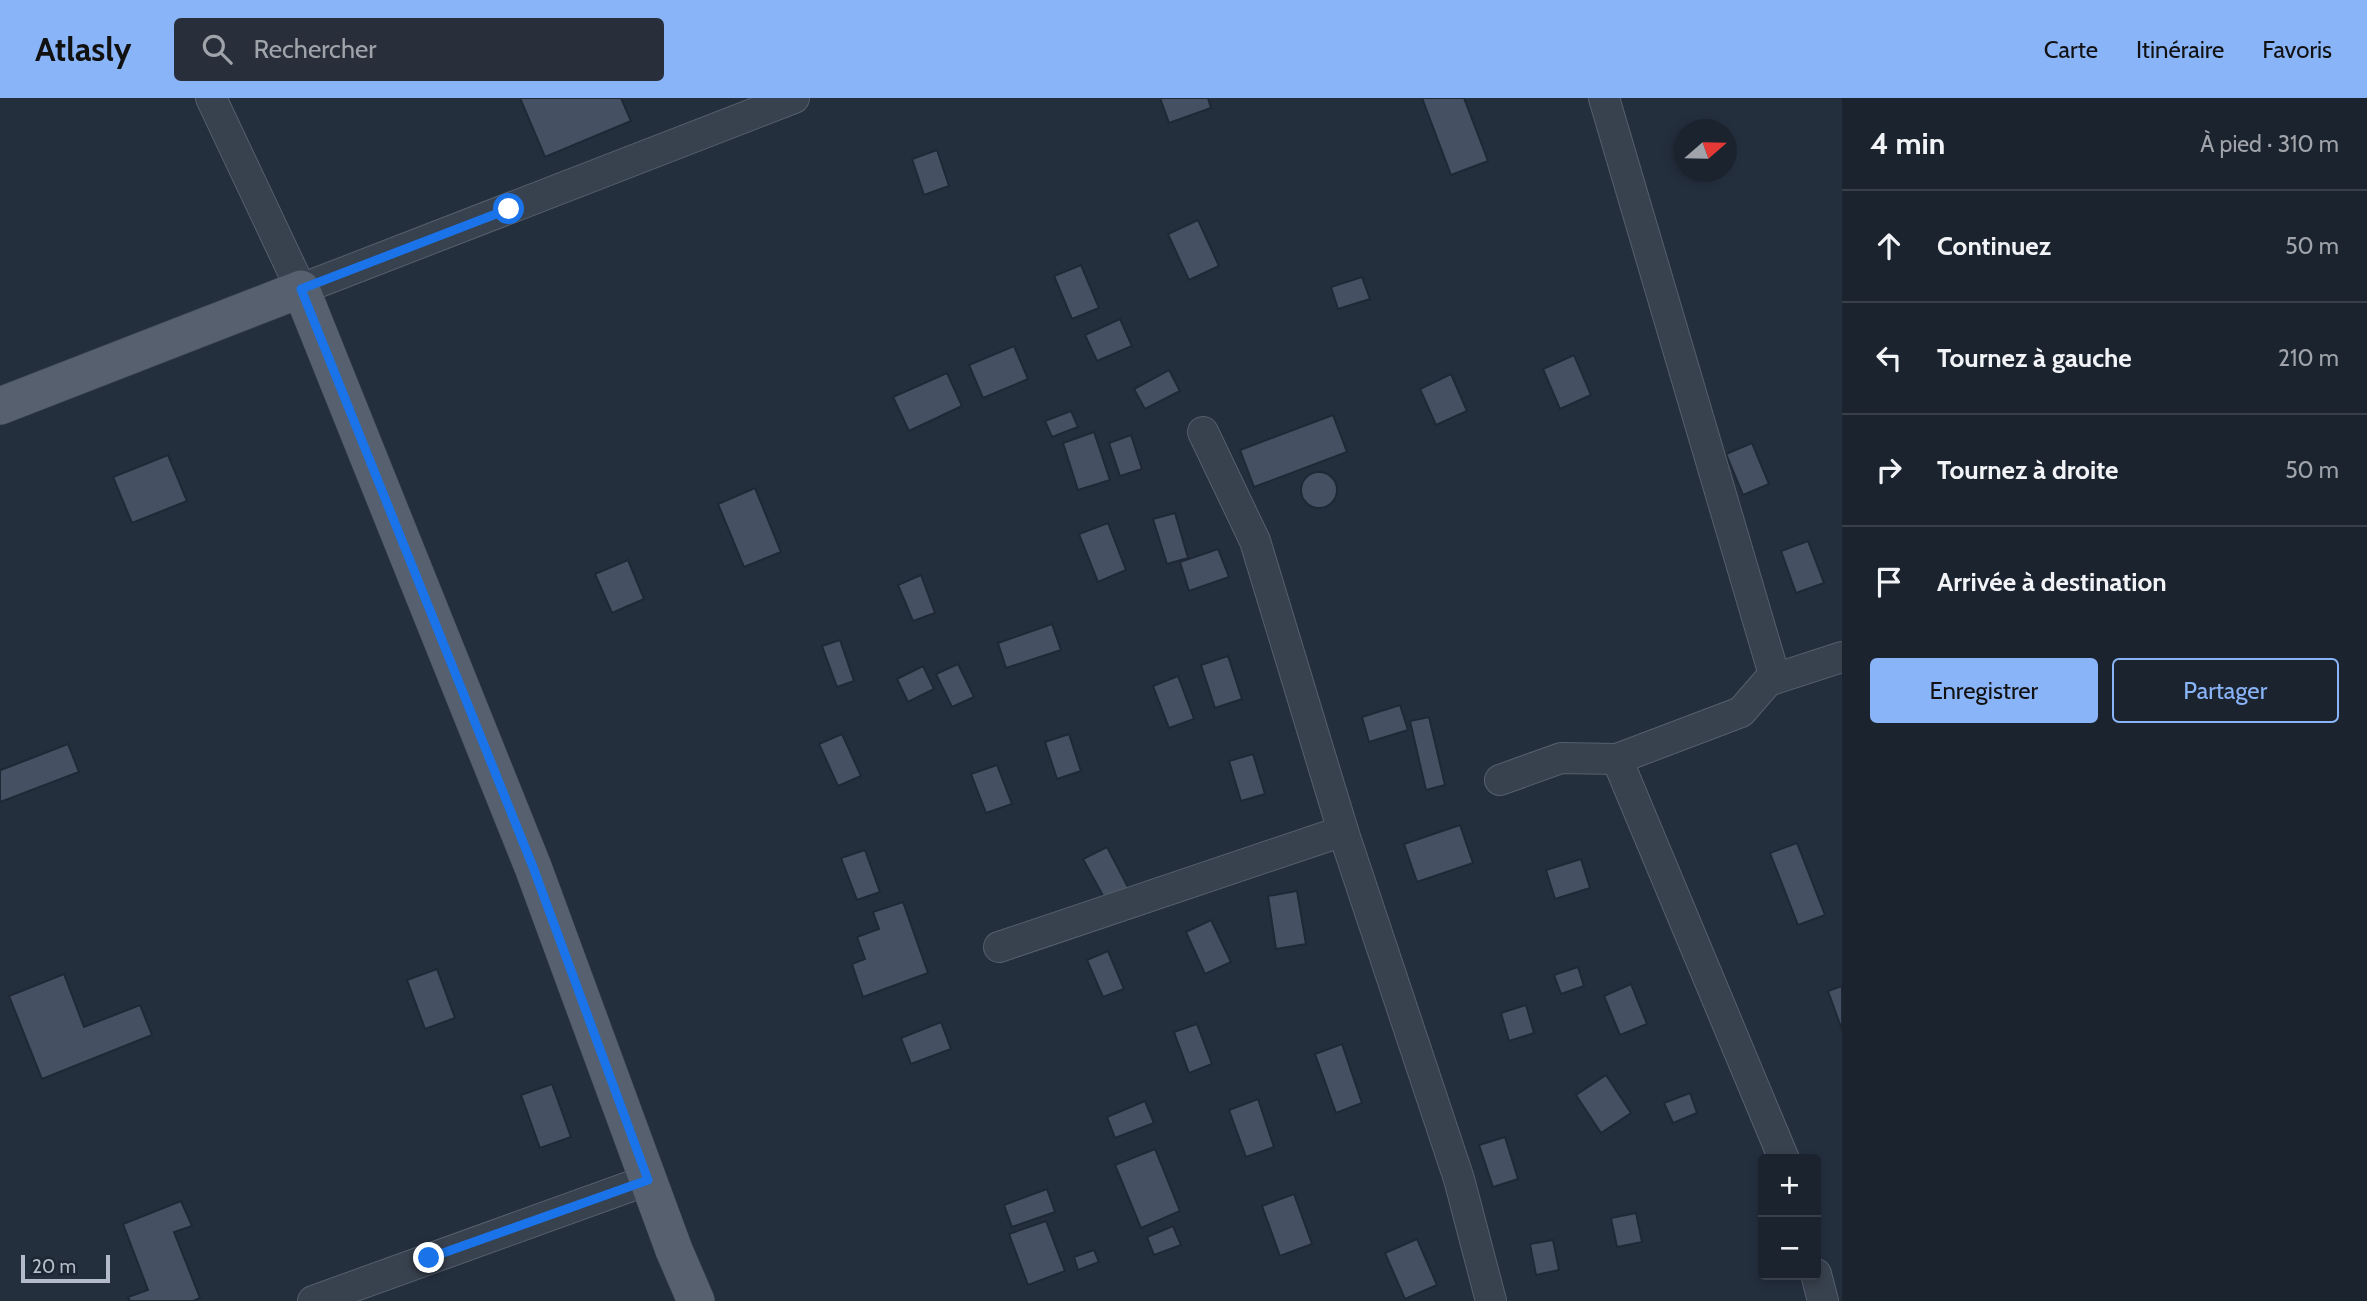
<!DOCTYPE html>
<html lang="fr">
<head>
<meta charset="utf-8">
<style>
	body { margin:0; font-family:Cabin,sans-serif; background:#282f3a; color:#f1f3f6 }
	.controls { position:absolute; right:21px; bottom:21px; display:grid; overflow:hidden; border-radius:7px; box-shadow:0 4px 10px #0003 }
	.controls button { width:63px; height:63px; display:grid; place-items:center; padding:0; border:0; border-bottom:2px solid #39404a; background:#1b232e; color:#f1f3f6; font:35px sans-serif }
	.compass { position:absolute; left:1674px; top:21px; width:63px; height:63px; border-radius:50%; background:#1b232e; box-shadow:0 4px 10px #0003; rotate:70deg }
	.scale { position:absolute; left:21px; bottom:18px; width:89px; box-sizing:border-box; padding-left:7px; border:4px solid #b4bcc9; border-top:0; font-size:19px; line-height:24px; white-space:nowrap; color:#b4bcc9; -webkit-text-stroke:5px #1d2633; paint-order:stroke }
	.stop { position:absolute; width:21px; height:21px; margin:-16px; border:5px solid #1a73e8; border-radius:50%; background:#fff }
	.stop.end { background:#1a73e8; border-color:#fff; box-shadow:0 2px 7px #0008 }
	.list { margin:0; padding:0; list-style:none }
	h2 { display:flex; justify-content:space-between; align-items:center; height:91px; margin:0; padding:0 28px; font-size:30px }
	h2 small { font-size:23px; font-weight:400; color:#a0a4aa }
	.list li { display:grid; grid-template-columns:46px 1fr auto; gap:21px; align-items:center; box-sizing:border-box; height:112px; padding:0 28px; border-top:2px solid #39404a }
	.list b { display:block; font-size:26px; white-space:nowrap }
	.list em { font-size:23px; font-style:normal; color:#a0a4aa }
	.actions { display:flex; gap:14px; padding:21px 28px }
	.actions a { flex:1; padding:16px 0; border:2px solid #8ab4f8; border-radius:7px; text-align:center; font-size:24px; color:#8ab4f8 }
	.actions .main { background:#8ab4f8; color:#111 }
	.icon { flex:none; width:38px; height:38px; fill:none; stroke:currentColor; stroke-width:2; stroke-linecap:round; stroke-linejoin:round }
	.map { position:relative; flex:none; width:1842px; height:1203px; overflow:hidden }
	header { display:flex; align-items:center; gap:42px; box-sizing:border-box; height:98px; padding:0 35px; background:#8ab4f8; color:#111 }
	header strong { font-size:33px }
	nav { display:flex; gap:38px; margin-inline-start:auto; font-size:24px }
	.search { width:490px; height:63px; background:#282f3a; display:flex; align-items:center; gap:18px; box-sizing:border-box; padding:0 24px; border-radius:7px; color:#a0a4aa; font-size:26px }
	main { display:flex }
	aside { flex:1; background:#1b232e }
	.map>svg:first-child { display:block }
</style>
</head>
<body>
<header>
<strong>Atlasly</strong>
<div class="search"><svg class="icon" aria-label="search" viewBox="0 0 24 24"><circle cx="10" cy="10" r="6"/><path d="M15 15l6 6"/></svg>Rechercher</div>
<nav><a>Carte</a><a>Itinéraire</a><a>Favoris</a></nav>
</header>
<main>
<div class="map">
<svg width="1842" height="1203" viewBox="0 0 1842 1203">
	<rect width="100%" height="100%" fill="#242f3e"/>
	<g fill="#455162" stroke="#1f2835" stroke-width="2">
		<polygon points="520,0 621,0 631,23 545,59"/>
		<polygon points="1160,0 1208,0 1211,10 1169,25"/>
		<polygon points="1422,0 1464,0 1488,63 1451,77"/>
		<polygon points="937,52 949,88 924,97 912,61"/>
		<polygon points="1198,122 1219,168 1189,182 1168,136"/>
		<polygon points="1081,167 1099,210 1072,221 1054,178"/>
		<polygon points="1362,179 1370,201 1338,211 1331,189"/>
		<polygon points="1120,221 1132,248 1097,263 1085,237"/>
		<polygon points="1014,248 1028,281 983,300 969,267"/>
		<polygon points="1574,257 1591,297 1560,311 1543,271"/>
		<polygon points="1169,272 1180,293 1145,311 1134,291"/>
		<polygon points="947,275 962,308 909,333 893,299"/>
		<polygon points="1451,276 1467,313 1436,327 1420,291"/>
		<polygon points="1071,313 1078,329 1052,339 1045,323"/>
		<polygon points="1333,317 1347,354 1254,389 1240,352"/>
		<polygon points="1094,334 1110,382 1078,392 1063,345"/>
		<polygon points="1131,337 1142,371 1120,378 1109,345"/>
		<polygon points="1752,345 1769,386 1743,397 1726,356"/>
		<polygon points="168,357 187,403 132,425 113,379"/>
		<circle cx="1319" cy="392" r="18"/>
		<polygon points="755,390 781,454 744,469 718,406"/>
		<polygon points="1175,415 1188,460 1167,466 1153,421"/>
		<polygon points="1108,425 1126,472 1098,484 1079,436"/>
		<polygon points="1808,443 1824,485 1796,495 1781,453"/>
		<polygon points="1218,451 1229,479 1189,493 1180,464"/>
		<polygon points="628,462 644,501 612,515 595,476"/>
		<polygon points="921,477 935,515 913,523 898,487"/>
		<polygon points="1052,526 1061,552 1006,570 998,545"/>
		<polygon points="840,542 854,583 837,589 822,548"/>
		<polygon points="1228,558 1242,601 1215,610 1201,567"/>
		<polygon points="958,566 974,599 952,609 936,576"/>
		<polygon points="923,568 934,591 908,604 897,581"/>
		<polygon points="1178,578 1194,621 1169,630 1153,588"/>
		<polygon points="1400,607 1408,632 1369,644 1362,619"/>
		<polygon points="1429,619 1445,687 1426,692 1410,623"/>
		<polygon points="842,636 861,678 838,688 819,646"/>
		<polygon points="1069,636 1081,673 1057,681 1045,644"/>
		<polygon points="68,646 79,674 0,704 0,670 1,672"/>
		<polygon points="1253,656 1265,696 1241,703 1229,663"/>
		<polygon points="997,667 1012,706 986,715 971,676"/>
		<polygon points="1460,727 1473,765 1417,784 1404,746"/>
		<polygon points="1797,745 1825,817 1798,827 1770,755"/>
		<polygon points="1107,749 1130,793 1107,805 1083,761"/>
		<polygon points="865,752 880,794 857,802 841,760"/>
		<polygon points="1581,761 1590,790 1555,801 1546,772"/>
		<polygon points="1297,793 1306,846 1276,851 1268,798"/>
		<polygon points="903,804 928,875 863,899 852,866 865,861 857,839 879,831 873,814"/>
		<polygon points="1211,822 1231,864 1205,876 1186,834"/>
		<polygon points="1108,853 1124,891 1103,899 1087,862"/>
		<polygon points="1578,869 1584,888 1561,896 1554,877"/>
		<polygon points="437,871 455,920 425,931 407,882"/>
		<polygon points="64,876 84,929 140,907 152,937 42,981 9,898"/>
		<polygon points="1631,886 1647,926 1620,937 1604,898"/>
		<polygon points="1842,888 1842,932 1828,893"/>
		<polygon points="1526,907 1534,935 1509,943 1501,915"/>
		<polygon points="941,924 951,951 911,966 901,940"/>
		<polygon points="1197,926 1212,966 1189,975 1174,934"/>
		<polygon points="1342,946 1362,1005 1336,1015 1315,956"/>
		<polygon points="1606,977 1631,1015 1601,1035 1576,997"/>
		<polygon points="552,986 571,1039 540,1050 521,997"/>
		<polygon points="1690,995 1697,1015 1673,1025 1664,1005"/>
		<polygon points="1258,1001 1274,1049 1246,1059 1229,1012"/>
		<polygon points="1145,1003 1154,1025 1115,1040 1107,1019"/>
		<polygon points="1505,1039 1518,1081 1493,1089 1479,1047"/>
		<polygon points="1155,1051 1180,1113 1141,1130 1115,1067"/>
		<polygon points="1047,1091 1055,1114 1012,1129 1004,1107"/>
		<polygon points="1294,1096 1312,1146 1280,1158 1262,1108"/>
		<polygon points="181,1103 192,1128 174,1134 200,1200 193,1203 130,1203 128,1199 148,1192 123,1126"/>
		<polygon points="1636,1115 1642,1144 1617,1149 1611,1120"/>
		<polygon points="1046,1123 1065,1173 1028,1187 1009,1136"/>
		<polygon points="1173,1128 1181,1147 1154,1157 1147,1139"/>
		<polygon points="1417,1141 1437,1187 1405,1201 1385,1155"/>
		<polygon points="1553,1142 1559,1172 1536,1177 1530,1146"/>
		<polygon points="1094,1152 1099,1164 1078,1172 1074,1159"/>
	</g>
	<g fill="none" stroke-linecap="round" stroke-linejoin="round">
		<defs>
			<g id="minor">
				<polyline points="211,0 301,191 794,0"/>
				<polyline points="1604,0 1775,580"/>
				<polyline points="1203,334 1255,443 1343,733 1459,1081 1491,1203"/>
				<polyline points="1617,661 1784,1061"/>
				<polyline points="1500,682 1561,660 1617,661 1741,614 1768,583 1842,559"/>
				<polyline points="999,849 1343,733"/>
				<polyline points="1816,1176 1823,1203"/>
				<polyline points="313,1203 648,1082"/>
			</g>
			<polyline id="major" points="0,308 301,191 533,769 674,1152 696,1203"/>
		</defs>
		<use href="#minor" stroke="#565f6c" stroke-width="32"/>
		<use href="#major" stroke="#414a57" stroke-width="38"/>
		<use href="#minor" stroke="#38414e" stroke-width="30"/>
		<use href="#major" stroke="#56606e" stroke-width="37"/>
	</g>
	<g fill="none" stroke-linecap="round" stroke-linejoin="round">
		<polyline stroke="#1a73e8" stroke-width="9" points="429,1160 648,1082 533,769 301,191 509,111"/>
	</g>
</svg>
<div class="controls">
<button>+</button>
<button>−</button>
</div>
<svg class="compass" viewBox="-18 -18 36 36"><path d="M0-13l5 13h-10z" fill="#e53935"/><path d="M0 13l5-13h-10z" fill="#a0a4aa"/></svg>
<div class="scale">20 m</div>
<div class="stop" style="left:509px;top:111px"></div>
<div class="stop end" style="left:429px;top:1160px"></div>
</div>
<aside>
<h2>4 min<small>À pied · 310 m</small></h2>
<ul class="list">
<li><svg class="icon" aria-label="ahead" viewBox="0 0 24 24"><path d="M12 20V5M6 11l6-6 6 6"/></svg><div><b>Continuez</b></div><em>50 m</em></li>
<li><svg class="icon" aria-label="left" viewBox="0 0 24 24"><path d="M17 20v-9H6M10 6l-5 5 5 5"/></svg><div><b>Tournez à gauche</b></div><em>210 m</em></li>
<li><svg class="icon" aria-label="right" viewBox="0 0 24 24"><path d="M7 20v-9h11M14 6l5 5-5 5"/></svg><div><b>Tournez à droite</b></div><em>50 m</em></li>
<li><svg class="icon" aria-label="arrive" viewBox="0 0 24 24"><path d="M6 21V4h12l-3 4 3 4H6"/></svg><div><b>Arrivée à destination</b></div></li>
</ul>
<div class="actions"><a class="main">Enregistrer</a><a>Partager</a></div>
</aside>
</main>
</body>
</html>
